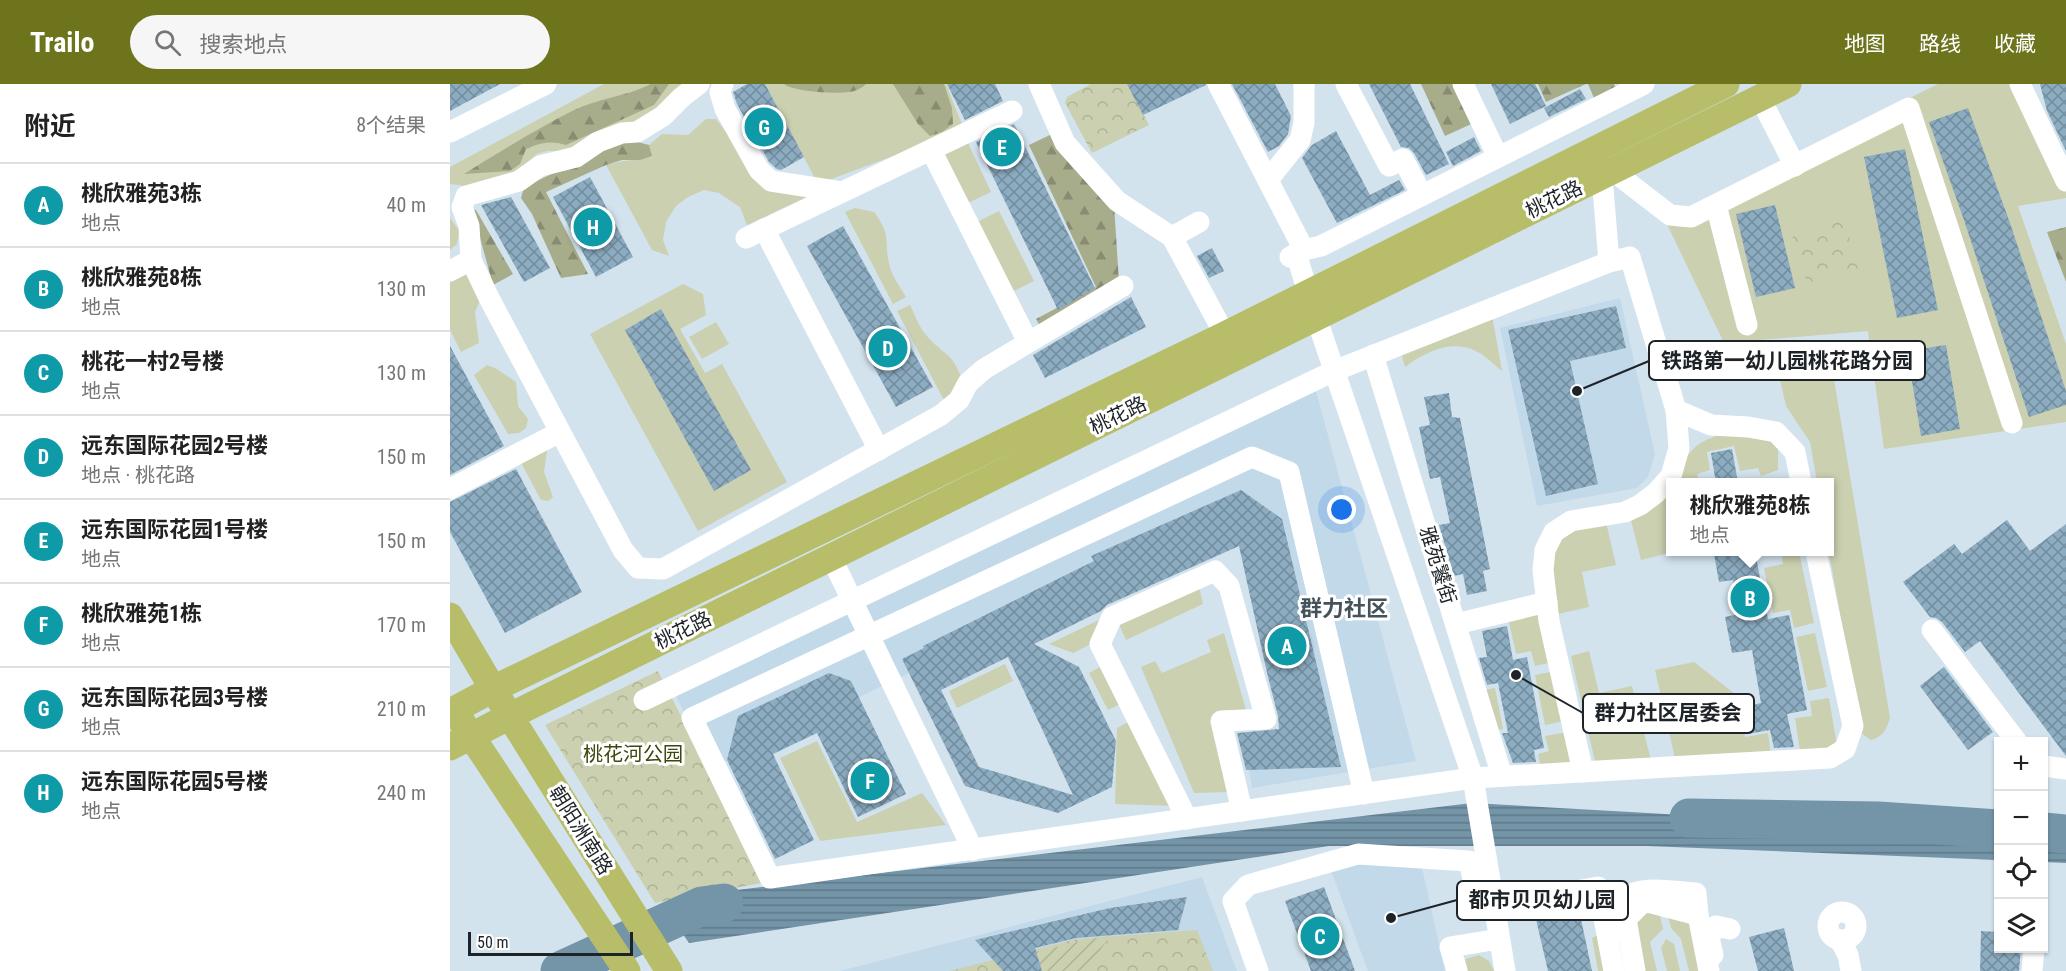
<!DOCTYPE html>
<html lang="zh">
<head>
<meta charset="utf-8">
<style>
	body { margin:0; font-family:"Roboto Condensed","Noto Sans SC",sans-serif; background:#f6f6f6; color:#222 }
	.controls { position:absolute; right:18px; bottom:18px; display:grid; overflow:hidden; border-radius:0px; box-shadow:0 2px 4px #0004 }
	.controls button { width:54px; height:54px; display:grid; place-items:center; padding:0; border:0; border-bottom:2px solid #e0e0e0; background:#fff; color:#222; font:30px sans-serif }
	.scale { position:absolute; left:18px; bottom:15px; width:165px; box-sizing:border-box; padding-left:6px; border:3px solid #1d2327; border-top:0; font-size:16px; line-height:21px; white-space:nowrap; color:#1d2327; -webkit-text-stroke:4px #fff; paint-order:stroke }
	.you { position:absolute; left:892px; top:426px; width:21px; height:21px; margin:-15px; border:4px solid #fff; border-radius:50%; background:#1a73e8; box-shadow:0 0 0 9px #1a73e833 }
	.badge { display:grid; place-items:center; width:39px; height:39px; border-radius:50%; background:#6d741c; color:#fff; font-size:20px; font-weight:700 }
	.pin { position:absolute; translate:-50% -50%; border:3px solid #fff; box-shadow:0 2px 6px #0006 }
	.popup { position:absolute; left:1216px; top:394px; width:168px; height:78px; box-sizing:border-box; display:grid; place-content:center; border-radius:0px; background:#fff; filter:drop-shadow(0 2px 4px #0005); font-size:20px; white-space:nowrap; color:#767676 }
	.popup b { font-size:22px; color:#222 }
	.popup::after { content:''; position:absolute; left:50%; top:100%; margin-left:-12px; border:12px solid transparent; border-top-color:#fff }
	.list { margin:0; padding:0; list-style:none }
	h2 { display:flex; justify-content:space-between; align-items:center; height:78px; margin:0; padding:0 24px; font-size:26px }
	h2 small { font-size:20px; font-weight:400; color:#767676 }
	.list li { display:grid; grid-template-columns:39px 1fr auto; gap:18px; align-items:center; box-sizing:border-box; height:84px; padding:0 24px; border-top:2px solid #e0e0e0 }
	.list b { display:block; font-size:22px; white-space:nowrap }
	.list p { margin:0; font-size:20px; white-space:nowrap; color:#767676 }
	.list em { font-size:20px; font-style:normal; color:#767676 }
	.icon { flex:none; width:33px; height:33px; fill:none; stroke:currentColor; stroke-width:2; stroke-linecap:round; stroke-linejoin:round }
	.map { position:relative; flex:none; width:1616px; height:887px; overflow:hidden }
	header { display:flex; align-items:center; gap:36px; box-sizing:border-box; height:84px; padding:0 30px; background:#6d741c; color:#fff }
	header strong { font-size:28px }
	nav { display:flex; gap:33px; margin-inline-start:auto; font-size:21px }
	.search { width:420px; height:54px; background:#f6f6f6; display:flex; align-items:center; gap:15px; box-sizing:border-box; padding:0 21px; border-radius:33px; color:#767676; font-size:22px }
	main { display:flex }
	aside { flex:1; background:#fff }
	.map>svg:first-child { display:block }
</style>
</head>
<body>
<header>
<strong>Trailo</strong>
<div class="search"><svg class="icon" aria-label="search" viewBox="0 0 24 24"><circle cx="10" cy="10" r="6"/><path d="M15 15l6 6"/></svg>搜索地点</div>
<nav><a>地图</a><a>路线</a><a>收藏</a></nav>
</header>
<main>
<aside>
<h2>附近<small>8个结果</small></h2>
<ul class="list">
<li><span class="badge" style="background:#0f9aa8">A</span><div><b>桃欣雅苑3栋</b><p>地点</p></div><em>40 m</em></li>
<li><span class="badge" style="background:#0f9aa8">B</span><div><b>桃欣雅苑8栋</b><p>地点</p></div><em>130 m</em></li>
<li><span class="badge" style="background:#0f9aa8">C</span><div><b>桃花一村2号楼</b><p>地点</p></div><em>130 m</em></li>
<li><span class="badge" style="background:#0f9aa8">D</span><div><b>远东国际花园2号楼</b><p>地点 · 桃花路</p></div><em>150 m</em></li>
<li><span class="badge" style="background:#0f9aa8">E</span><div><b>远东国际花园1号楼</b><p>地点</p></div><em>150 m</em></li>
<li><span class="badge" style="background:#0f9aa8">F</span><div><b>桃欣雅苑1栋</b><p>地点</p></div><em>170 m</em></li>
<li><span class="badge" style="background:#0f9aa8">G</span><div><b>远东国际花园3号楼</b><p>地点</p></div><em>210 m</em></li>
<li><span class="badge" style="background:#0f9aa8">H</span><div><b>远东国际花园5号楼</b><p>地点</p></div><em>240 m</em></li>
</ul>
</aside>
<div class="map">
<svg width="1616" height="887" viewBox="0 0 1616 887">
	<defs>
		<pattern id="forest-firs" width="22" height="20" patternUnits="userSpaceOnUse" patternTransform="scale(1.5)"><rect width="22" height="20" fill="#a7ac8b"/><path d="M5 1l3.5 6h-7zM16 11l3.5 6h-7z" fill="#878c72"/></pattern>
		<pattern id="park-crowns" width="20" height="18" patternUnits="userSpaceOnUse" patternTransform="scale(1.5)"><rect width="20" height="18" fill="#cbd0b0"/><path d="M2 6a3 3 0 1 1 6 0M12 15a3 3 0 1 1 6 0" fill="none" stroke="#aeb297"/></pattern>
		<pattern id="garden-furrows" width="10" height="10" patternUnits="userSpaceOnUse" patternTransform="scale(1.5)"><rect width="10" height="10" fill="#cbd0b0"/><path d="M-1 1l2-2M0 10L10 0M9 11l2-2" fill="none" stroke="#aeb297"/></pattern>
		<pattern id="water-rules" width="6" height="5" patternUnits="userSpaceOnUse" patternTransform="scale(1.5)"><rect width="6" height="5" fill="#7494a8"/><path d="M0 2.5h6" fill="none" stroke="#5f7889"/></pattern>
		<pattern id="building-cross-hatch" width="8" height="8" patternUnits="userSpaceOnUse" patternTransform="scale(1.5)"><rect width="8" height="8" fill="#8cacc1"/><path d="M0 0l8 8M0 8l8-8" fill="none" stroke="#728c9d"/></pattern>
	</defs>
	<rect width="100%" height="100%" fill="#d3e3ee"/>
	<g fill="#c2d9e9">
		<polygon points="1170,214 1205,370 1198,393 1187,404 1087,422 1050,244"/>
		<polygon points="866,307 966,677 802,704 796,669 867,661 785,433 261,684 224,608"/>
		<polygon points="971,779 995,887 918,887 879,781"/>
		<polygon points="752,793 787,887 390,887"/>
	</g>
	<g fill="#cbd0b0">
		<polygon points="154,0 238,0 213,25 119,67 97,67 87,70 79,77 70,88 17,102 0,100 0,83"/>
		<polygon points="315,0 496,0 513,43 478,59 368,100"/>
		<polygon points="1488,0 1566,0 1616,106 1616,114 1568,122 1616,260 1616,338 1434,365 1418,247 1274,259 1215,136"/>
		<path d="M 256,35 L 266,35 L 289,65 L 363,110 L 297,141 L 290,123 L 269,109 L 254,106 L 238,113 L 226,122 L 216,138 L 213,156 L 219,172 L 202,166 L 156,81 C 171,76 186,77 202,72 L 199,61 L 212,50 L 238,51 Z"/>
		<polygon points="517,57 541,108 516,120 492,69"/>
		<path d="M 405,124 L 424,128 C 443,153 433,158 440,183 C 443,194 450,203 456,213 L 443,220 L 395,128 Z"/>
		<polygon points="549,127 584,197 562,208 527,138"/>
		<polygon points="0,134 9,146 7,160 0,166"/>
		<polygon points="20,188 32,212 25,228 29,259 11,268 0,246 0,198"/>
		<polygon points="233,200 253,210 256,231 230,245 255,289 272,280 337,398 248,447 140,250"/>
		<path d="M 460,221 C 465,231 469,243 476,251 C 493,271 503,268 512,296 L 496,320 L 447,227 Z"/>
		<path d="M 1042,231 L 1052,287 C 1042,279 1033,269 1021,265 C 998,256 972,270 955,283 L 951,268 Z"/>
		<polygon points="266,238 279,260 252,275 239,253"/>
		<polygon points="37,281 47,285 66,298 68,322 78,335 76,344 69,349 58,350 24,291"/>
		<path d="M 1382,283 L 1440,634 C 1436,646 1434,652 1421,656 L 1411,649 L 1379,468 L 1380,398 L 1367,398 L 1360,358 L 1336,322 L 1328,287 Z"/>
		<path d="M 1290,346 L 1328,358 L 1328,386 L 1311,392 L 1308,384 L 1290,387 L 1284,362 L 1257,368 L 1260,386 L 1247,390 L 1249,398 L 1222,398 C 1243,360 1246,356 1290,346 Z"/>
		<polygon points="96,358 97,367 94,388 103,413 98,417 91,416 68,373"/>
		<polygon points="1220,400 1220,468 1223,468 1191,476 1180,432"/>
		<path d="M 1156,438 L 1166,481 L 1132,488 L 1139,523 L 1108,530 C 1104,502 1092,457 1127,444 C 1135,441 1146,440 1156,438 Z"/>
		<polygon points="1349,468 1364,539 1344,544 1340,526 1323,529 1314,484 1333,480 1332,472"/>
		<polygon points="748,499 753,520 676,556 667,536"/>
		<polygon points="1092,527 1103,578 1085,582 1081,567 1066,570 1058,533"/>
		<polygon points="649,536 643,559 623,569 599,560"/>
		<polygon points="774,549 797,629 765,630 780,708 744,709 691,583 705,577 712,589 761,568 757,556"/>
		<polygon points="1365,549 1377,603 1358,607 1346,553"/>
		<polygon points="1139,567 1149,609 1182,602 1202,680 1146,682 1121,572"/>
		<polygon points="1244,578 1289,613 1295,653 1318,649 1321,671 1350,667 1345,634 1362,632 1360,617 1379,614 1386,656 1382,665 1370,670 1226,679 1205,586"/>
		<polygon points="555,580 563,597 507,624 499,607"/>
		<polygon points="654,581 673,619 658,626 639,589"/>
		<polygon points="1105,587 1115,637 1095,641 1085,591"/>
		<polygon points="1045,604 1053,645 1042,647 1030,607"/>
		<polygon points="680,637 725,722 665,720 667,644"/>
		<polygon points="1118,648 1126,684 1091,686 1088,670 1099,667 1095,652"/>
		<polygon points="367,657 407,738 472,709 496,741 370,757 330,674"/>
		<polygon points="1196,822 1209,827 1213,845 1200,858 1207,887 1190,887 1182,838"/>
		<polygon points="1217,828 1244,834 1254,887 1239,887 1231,855 1221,844"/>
		<polygon points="1153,848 1160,887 1148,887 1142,854"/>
		<polygon points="1216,855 1224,860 1230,887 1217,887 1211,864"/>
		<polygon points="1029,871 1039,877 1044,887 1018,887 1015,875"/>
	</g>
	<g fill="url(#forest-firs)">
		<path d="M 201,0 L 219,0 L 204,21 L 116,61 C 100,56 90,59 76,65 L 70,80 L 60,87 L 14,90 C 49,68 85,46 122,27 C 147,14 176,13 201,0 Z"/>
		<path d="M 334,0 L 416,0 C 413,3 408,6 404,7 C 392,11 344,8 334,0 Z"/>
		<polygon points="443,0 494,0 502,24 503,40 492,48 480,52 468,40"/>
		<polygon points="971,0 1010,0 1028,37 995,52"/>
		<polygon points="1088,0 1136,0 1096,18"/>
		<polygon points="1138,0 1164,0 1166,4 1144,14"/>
		<polygon points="604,49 664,120 669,198 592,246 586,235 646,203 579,61"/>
		<polygon points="176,55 199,61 202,72 190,76 172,76 156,81 96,108 138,190 111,194 82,130 71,114 74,103"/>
		<polygon points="22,125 26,126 63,190 43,201"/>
		<polygon points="1616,143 1616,198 1597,148"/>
	</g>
	<g fill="url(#park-crowns)">
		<polygon points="641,0 678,0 699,41 642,69 615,19 617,13"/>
		<polygon points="1394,135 1408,184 1357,199 1342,150"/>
		<polygon points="208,587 316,798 205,819 95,641"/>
		<polygon points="747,846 763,887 499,887 627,855"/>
	</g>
	<polygon fill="url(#garden-furrows)" points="660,851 637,887 592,887 585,868"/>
	<g fill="url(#water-rules)">
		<polygon points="1022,719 1548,749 1548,776 1197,762 879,762 239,859 216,826 244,811"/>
		<polygon points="1594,751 1616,753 1616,779 1594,778"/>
	</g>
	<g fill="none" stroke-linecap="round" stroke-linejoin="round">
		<g stroke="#7494a8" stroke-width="39">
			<polyline points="1239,734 1428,737 1548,745"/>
			<polyline points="1594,748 1616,750"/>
			<polyline points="110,887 252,822 274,819"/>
		</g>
	</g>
	<g fill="url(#building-cross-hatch)" fill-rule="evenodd">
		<polygon points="0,0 50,0 0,27"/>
		<polygon points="297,0 315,0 354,73 331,86 327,85 319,78 287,20 283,8"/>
		<polygon points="497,0 545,0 553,17 515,36"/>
		<polygon points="677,0 755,0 756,1 693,31"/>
		<polygon points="782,0 825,0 841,32 838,50 829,62 818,68"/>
		<polygon points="919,0 960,0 999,80 976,91 964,69 959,64 951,63"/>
		<polygon points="1041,0 1085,0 1096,22 1060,40"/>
		<polygon points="1590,0 1616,0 1616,67 1597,27"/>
		<polygon points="1130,5 1136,15 1099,33 1094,24"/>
		<polygon points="1518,24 1560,139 1616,307 1616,321 1579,333 1514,136 1479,38"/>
		<polygon points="564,40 645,204 608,226 526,58"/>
		<polygon points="886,47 920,111 949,96 955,106 887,139 852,74 862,61"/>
		<polygon points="1024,53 1031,67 1003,82 996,68"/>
		<polygon points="1455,65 1488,226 1447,234 1414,73"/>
		<polygon points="140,93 183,173 146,193 103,113"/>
		<polygon points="61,113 100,184 74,198 31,121"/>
		<polygon points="1325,121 1345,204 1306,213 1286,130"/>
		<polygon points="393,142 483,303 446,323 357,162"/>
		<polygon points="762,164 774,187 759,194 747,172"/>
		<polygon points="681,213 696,243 595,294 583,271"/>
		<polygon points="1166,222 1176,264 1120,277 1148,400 1096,412 1058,246"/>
		<polygon points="211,225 301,386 264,407 175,246"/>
		<polygon points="1496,261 1510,345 1471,352 1457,267"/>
		<polygon points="0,262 54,362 0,391"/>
		<polygon points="999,309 1002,333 1010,334 1040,485 1033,487 1037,507 1017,511 1013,490 1004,492 989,441 1000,439 990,393 980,395 969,343 980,341 974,313"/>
		<polygon points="1282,365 1288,399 1266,399 1261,369"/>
		<polygon points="66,385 132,508 55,549 0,448 0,418"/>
		<path d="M 791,406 L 832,435 L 891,683 L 796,686 L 787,649 L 829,645 L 828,632 L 818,593 L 789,462 L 657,521 L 651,527 L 584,560 L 629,583 L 666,657 L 662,703 L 608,729 L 515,702 L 452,575 L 474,564 L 473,562 L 644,477 L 641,472 ZM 558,573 L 623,711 L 529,683 L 491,606 Z"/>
		<polygon points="1557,436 1580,467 1616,440 1616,672 1530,557 1515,568 1492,538 1486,534 1480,533 1453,498 1504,460 1512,470"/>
		<polygon points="1274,468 1305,468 1318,535 1339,531 1357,626 1337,630 1344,663 1324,664 1320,646 1298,650 1293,623 1311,619 1302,566 1282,569 1275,533 1289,530 1283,496 1269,498 1264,470"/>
		<polygon points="1057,542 1063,576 1077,573 1094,664 1084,666 1086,678 1063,679 1052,649 1058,649 1048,599 1037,601 1029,574 1037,573 1032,547"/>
		<polygon points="1494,583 1543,648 1518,666 1470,602"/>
		<polygon points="379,589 401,597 456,710 408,733 367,649 323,670 364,756 325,775 277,676 288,632"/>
		<polygon points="874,803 905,887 861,887 835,817"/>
		<polygon points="737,813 728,846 626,854 585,864 592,887 553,887 525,856 660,824"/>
		<polygon points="1128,821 1142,887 1098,887 1085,831"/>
		<polygon points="1334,844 1344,887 1308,887 1299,853"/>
		<polygon points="1531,847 1548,848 1548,864 1571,864 1569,887 1530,887"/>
	</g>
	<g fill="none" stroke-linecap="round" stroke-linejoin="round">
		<g stroke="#fff" stroke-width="21">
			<polyline points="249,0 232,13 213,32 187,48 172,49 148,58 126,73 90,82 69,97 16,112 12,123 19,142 21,176 39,214 173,466 188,484 213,485 491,331 509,316 518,299 534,285 673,202"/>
			<polyline points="273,0 270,8 275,25 309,86 321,97 392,108"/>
			<polyline points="589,0 615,59 667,117 722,153"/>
			<polyline points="768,0 854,166"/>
			<polyline points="896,0 939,82 953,75 972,111"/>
			<polyline points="1013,0 1048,73"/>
			<polyline points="1570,0 1616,97"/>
			<polyline points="1310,14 1345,82"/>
			<polyline points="0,48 96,0"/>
			<polyline points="481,66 578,258"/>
			<polyline points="1163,87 1220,131 1241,133 1459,24 1562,339"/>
			<polyline points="1152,92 1159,178"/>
			<polyline points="818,96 850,56 854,39 854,0"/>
			<polyline points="1266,121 1297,241"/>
			<polyline points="749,138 722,153 775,251"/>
			<polyline points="314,145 429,366"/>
			<polyline points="296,154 562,27"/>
			<polyline points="846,169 858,209"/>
			<polyline points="840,173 854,166 871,162 1194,0"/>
			<polyline points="0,187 21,176"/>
			<polyline points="866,233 1023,694 1055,887"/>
			<polyline points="923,271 1052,692"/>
			<polyline points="0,405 110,348"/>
			<polyline points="381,473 523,766"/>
			<polyline points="1006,540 1097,518"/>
			<polyline points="1482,546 1567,658"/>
			<polyline points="194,616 884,287 1159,178 1180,173 1226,326 1261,341 1298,343 1326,348 1345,368 1351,398"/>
			<polyline points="1594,682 1616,685"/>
			<polyline points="1133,688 1099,537 1093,486 1095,466 1104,448 1121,437 1175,428 1190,421 1206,409 1221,392 1229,364 1226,326"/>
			<polyline points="914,710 839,388 802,373 242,634 320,794 1023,694 1380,674 1395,665 1403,642 1366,468"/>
			<polyline points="737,735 650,560 662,533 765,487 779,502 816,635 771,637 792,727"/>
			<circle cx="1392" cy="842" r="14"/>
			<path d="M 1166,847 C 1163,793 1209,807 1246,809 L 1248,831"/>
			<polyline points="1390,856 1398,871 1401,887"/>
			<polyline points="1263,871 1259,854 1266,842 1280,845"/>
			<polyline points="808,887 783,817 798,801 908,770 1019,777 1028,818 1044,822 1148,803 1164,887"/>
			<polyline points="1007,887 1000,863 1049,855"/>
			<polyline points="1185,887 1176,835 1194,817 1248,831 1259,887"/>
			<polyline points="1582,887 1584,864"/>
		</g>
		<g stroke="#b8bd6a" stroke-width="27">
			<polyline points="0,532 43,605 219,887"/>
			<polyline points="0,628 43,605 775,251 1276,0"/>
			<polyline points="12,638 177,887"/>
			<polyline points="0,663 60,632 1338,0"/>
		</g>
	</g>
	<g text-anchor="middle" stroke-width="6" stroke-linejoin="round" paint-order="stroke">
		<g font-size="20" fill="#1d2327" stroke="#fff">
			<text transform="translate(1104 115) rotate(-26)" y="7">桃花路</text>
			<text transform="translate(668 331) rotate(-26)" y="7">桃花路</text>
			<text transform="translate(988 481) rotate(73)" y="7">雅苑饕街</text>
			<text transform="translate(233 546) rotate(-26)" y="7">桃花路</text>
			<text transform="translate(131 746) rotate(58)" y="7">朝阳洲南路</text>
		</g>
		<g font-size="20" fill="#41460d" stroke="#fff">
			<text x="183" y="677">桃花河公园</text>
		</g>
		<g font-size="22" font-weight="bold" fill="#44525b" stroke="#fff">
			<text x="894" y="532">群力社区</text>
		</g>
	</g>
	<path fill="none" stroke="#1d2327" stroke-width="2" d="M1127 307L1199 277M1066 591L1133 629M941 834L1007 816"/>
	<g fill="#1d2327" stroke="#fff" stroke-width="2">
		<circle cx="1127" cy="307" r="6"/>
		<circle cx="1066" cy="591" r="6"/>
		<circle cx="941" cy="834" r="6"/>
	</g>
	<g fill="#fff" stroke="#1d2327" stroke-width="2">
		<rect x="1199" y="257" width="276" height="39" rx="6"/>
		<rect x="1133" y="610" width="171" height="39" rx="6"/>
		<rect x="1007" y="797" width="171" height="39" rx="6"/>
	</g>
	<g font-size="21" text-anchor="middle" font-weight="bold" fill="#1d2327">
		<text x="1337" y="284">铁路第一幼儿园桃花路分园</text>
		<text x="1218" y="636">群力社区居委会</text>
		<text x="1092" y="823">都市贝贝幼儿园</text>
	</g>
</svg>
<div class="controls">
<button>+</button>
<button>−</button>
<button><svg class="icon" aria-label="locate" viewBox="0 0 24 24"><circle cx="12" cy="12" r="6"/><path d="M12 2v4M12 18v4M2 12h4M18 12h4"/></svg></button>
<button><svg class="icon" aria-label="layers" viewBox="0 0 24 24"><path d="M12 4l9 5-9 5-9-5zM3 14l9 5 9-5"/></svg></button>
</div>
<div class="scale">50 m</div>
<div class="you"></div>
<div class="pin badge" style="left:837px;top:562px;background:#0f9aa8">A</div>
<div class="pin badge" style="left:1300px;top:514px;background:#0f9aa8">B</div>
<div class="popup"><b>桃欣雅苑8栋</b>地点</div>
<div class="pin badge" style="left:870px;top:852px;background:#0f9aa8">C</div>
<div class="pin badge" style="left:438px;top:264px;background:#0f9aa8">D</div>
<div class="pin badge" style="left:552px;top:63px;background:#0f9aa8">E</div>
<div class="pin badge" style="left:420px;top:697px;background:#0f9aa8">F</div>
<div class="pin badge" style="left:314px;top:43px;background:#0f9aa8">G</div>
<div class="pin badge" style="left:143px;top:143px;background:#0f9aa8">H</div>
</div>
</main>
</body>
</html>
